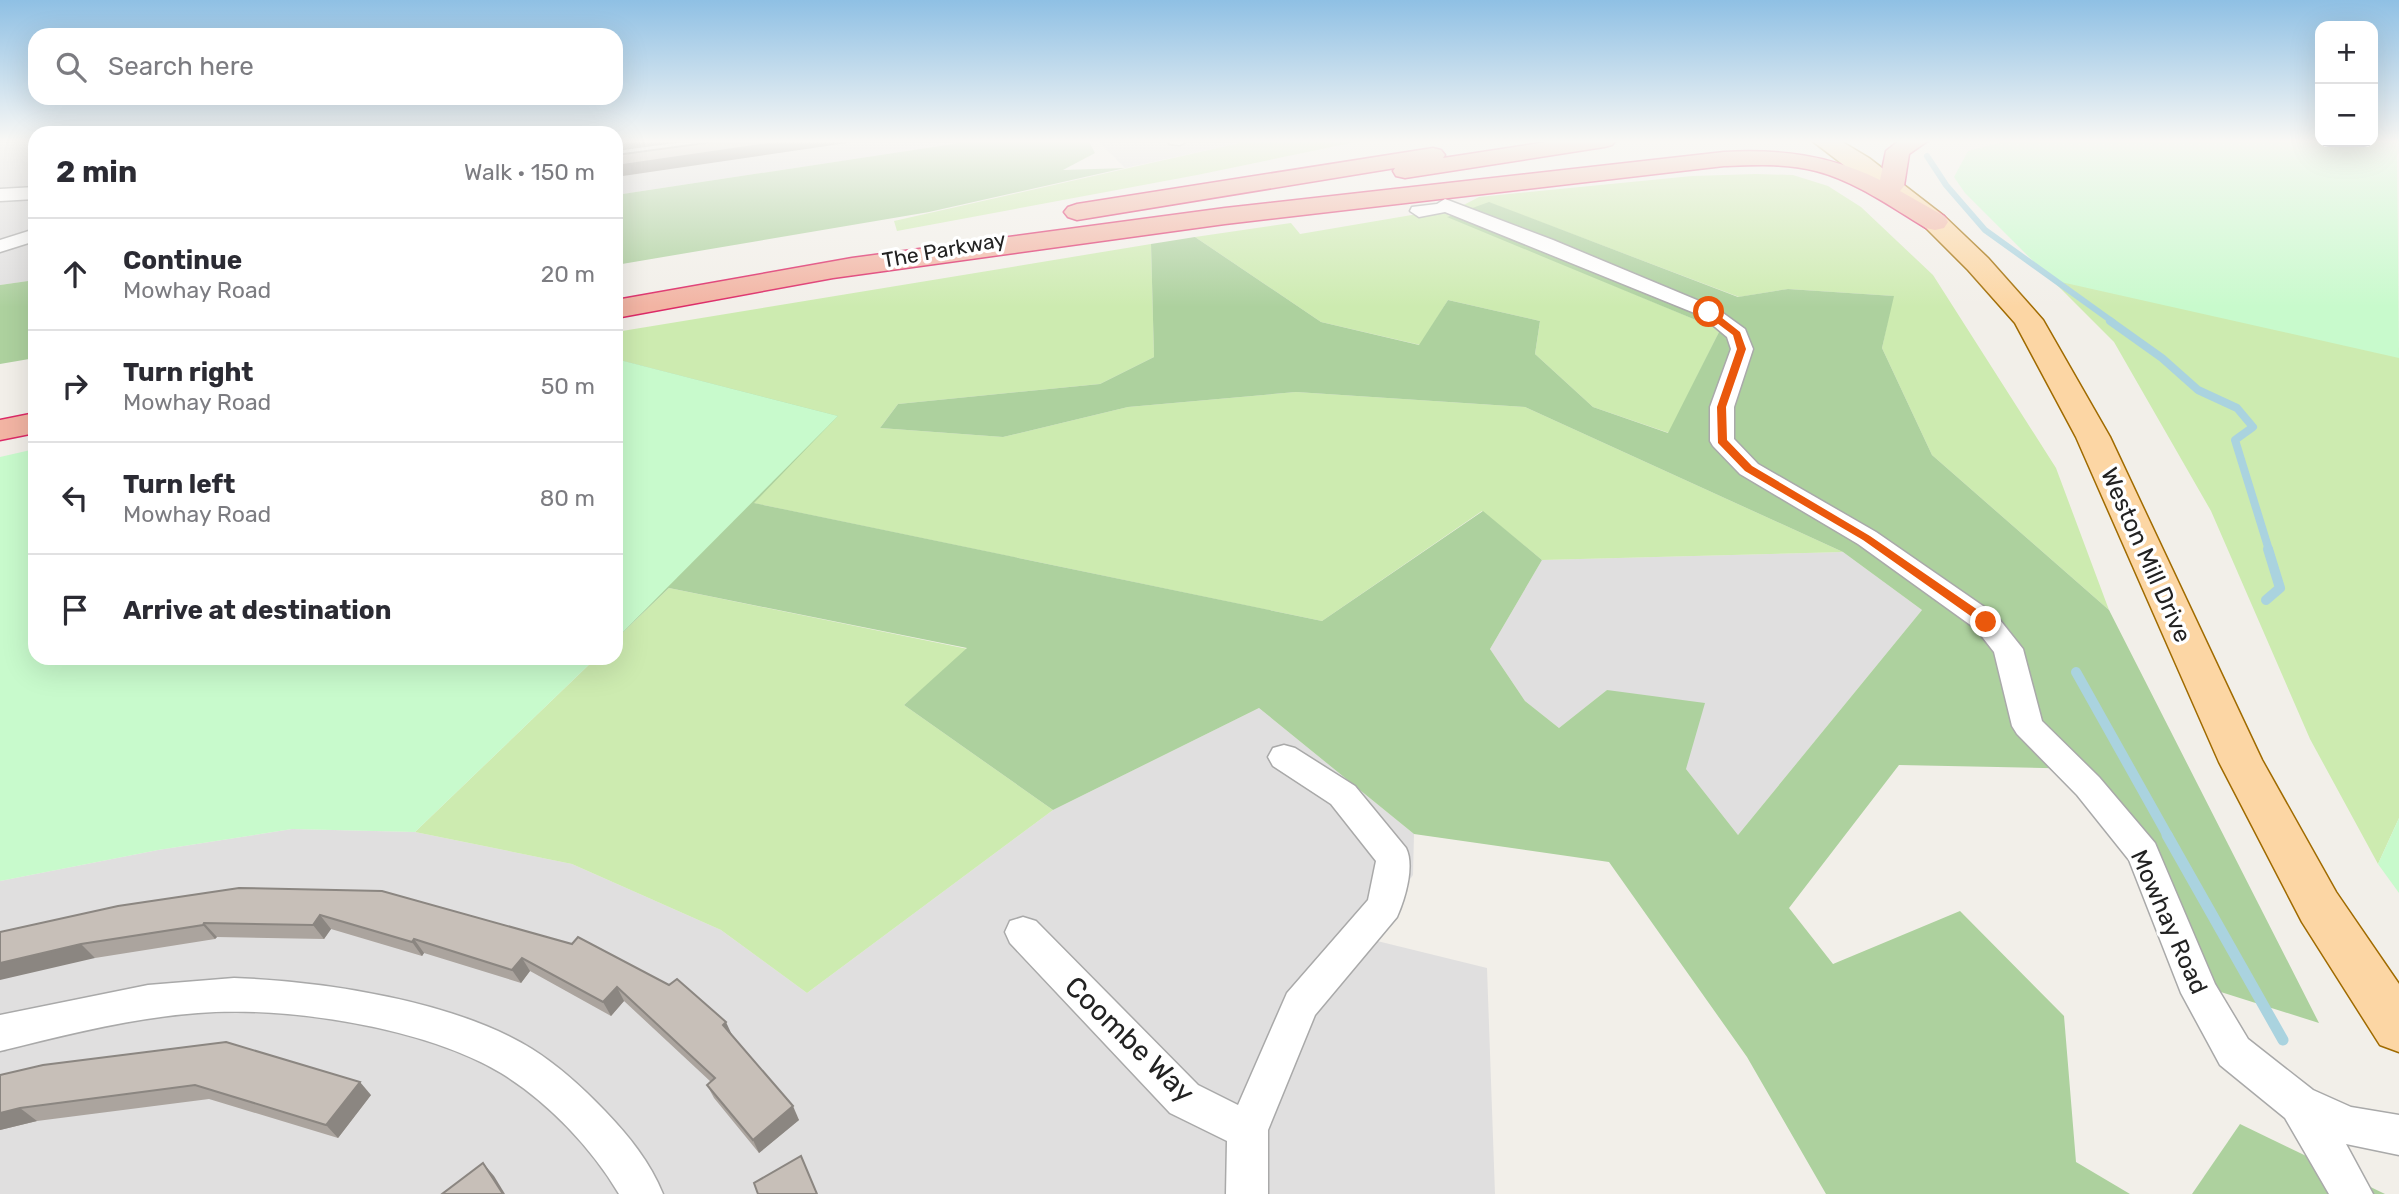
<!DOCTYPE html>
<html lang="en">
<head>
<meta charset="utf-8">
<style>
	body { margin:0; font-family:Rubik,sans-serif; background:#f2f2f3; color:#2b2b33 }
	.controls { position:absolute; right:21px; top:21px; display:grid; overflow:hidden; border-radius:14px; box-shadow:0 7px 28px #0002 }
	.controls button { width:63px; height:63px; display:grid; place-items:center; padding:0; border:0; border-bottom:2px solid #e1e1e2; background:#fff; color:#2b2b33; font:35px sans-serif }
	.stop { position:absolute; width:21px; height:21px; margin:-16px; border:5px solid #ea580c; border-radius:50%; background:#fff }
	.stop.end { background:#ea580c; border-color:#fff; box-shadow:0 2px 7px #0008 }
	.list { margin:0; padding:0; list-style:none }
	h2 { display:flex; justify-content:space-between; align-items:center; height:91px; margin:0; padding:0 28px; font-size:30px }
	h2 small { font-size:23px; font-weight:400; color:#7c7c81 }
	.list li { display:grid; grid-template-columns:46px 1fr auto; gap:21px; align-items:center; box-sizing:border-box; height:112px; padding:0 28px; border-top:2px solid #e1e1e2 }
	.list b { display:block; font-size:26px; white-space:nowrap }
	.list p { margin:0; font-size:23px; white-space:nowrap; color:#7c7c81 }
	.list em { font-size:23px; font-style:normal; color:#7c7c81 }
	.icon { flex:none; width:38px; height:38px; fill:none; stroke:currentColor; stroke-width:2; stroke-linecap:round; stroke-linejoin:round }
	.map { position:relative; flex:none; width:2399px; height:1194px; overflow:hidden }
	.search { position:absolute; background:#fff; box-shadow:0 7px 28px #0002; left:28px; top:28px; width:595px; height:77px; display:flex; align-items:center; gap:18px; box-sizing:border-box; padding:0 24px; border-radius:21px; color:#7c7c81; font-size:26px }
	.panel { position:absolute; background:#fff; box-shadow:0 7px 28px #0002; left:28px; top:126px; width:595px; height:539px; border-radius:21px }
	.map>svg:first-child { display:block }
</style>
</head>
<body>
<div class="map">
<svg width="2399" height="1194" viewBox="0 0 2399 1194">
	<rect width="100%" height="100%" fill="#f2efe9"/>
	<g fill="#e0dfdf">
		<polygon points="0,140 35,140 35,280 0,285"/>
		<polygon points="616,140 979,140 616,195"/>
		<polygon points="1097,140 1253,140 1125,168"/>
		<polygon points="1843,552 1922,610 1738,835 1686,769 1607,690 1559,728 1525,701 1490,649 1542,560"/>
		<polygon points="1259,708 1414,834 1413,875 1369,939 1487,968 1495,1194 0,1194 0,881 158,850 292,829 415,832 572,864 721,930 807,993 1053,810"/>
	</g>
	<g fill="#cdebb0">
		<polygon points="1253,140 1365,140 1197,175 897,231 894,221"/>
		<polygon points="1756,174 1793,175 1828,186 1861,207 1933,275 2056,468 2109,610 1932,455 1882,348 1893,296 1788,289 1739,297 1490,203 1448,216 1720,330 1669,433 1593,407 1535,354 1540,321 1448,300 1420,345 1321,322 1195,237 1291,223 1300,234 1441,210 1450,212 1479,197 1692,176"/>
		<polygon points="1151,244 1154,357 1100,384 898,404 880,428 1003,437 1128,407 1296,392 1525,407 1843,552 1542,560 1482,511 1322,621 753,503 837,416 616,359 616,332"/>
		<polygon points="2212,266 2399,348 2399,818 2378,864 2310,739 2211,511 2114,342 2052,280"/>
		<polygon points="669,588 968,649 904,705 1053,810 807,993 721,930 572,864 415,832 596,658 616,658 616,639"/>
	</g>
	<g fill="#add19e">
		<polygon points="979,140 1088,140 1095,153 1063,170 1125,168 929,212 616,265 616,195"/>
		<polygon points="1489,202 1738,297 1788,289 1894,296 1882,348 1932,455 2109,610 2319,1023 2205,987 2088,769 1899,765 1789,908 1833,964 1960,911 2064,1016 2076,1162 2130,1194 1826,1194 1747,1057 1609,862 1414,834 1259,708 1053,810 904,705 967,648 669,588 616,639 616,359 838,416 754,503 1322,621 1483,511 1542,560 1490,649 1525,701 1559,728 1607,690 1705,703 1686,769 1738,835 1922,610 1843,552 1525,407 1296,392 1128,407 1003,437 880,428 898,404 1100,384 1154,357 1151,244 1195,237 1321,322 1419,345 1448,300 1540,321 1535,354 1593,407 1668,433 1720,330 1447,217"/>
		<polygon points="35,280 35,358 0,364 0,285"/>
		<polygon points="2240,1124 2385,1194 2192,1194"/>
	</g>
	<g fill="#c8facc">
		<polygon points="2010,140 2397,140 2399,358 2052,280 1965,193 1954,177 1968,151"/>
		<polygon points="616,359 838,416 616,639"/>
		<polygon points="35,449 35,658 596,658 415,832 292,829 158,850 0,881 0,457"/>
		<polygon points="2399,818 2399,893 2378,864"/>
	</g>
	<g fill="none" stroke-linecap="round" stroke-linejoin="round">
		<polyline stroke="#aad3df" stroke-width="6" points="1927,156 1946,185 1985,230 2113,322"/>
		<polyline stroke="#aad3df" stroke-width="8" points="2110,321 2162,358 2198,390 2237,408 2253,427 2235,440 2269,550"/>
		<g stroke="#aad3df" stroke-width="10">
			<polyline points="2266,600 2280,588 2268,549"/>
			<polyline points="2076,672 2168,836"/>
		</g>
		<polyline stroke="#aad3df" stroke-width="11" points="2167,835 2283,1040"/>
		<defs>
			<g id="minor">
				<polygon points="1167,140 1189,140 1180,145 1170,144"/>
				<polygon points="35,187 35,199 0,201 0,189"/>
				<polygon points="1445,199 1553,240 1716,308 1745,329 1753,349 1734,407 1734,439 1758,464 1876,532 1996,615 2023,649 2042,721 2099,777 2155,843 2215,984 2248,1039 2313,1090 2351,1107 2399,1115 2399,1155 2346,1144 2373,1194 2329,1194 2285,1118 2220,1065 2181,993 2129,860 2077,795 2017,734 2012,726 1994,652 1976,629 1858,544 1740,474 1713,446 1710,441 1710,407 1731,349 1727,337 1702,316 1445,212 1419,217 1410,211 1412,207 1437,204"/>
				<polygon points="35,229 35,241 0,252 0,240"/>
				<path d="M 1284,745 L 1295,748 L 1355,786 L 1406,848 C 1415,866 1405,899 1397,917 L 1315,1015 L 1268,1130 L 1268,1194 L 1226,1194 L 1227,1141 L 1170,1113 L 1010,943 L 1005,932 L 1010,921 L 1023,917 L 1036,921 L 1198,1085 L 1238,1105 L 1287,993 L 1368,900 L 1376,861 L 1331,804 L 1273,766 L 1268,757 L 1273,748 Z"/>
				<path d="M 234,978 C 324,981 455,1001 532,1049 C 559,1066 583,1088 605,1111 C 629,1136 650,1162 663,1194 L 619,1194 C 592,1148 547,1101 501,1073 C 424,1027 287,1006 198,1013 C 131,1018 65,1035 0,1051 L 0,1015 L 148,985 Z"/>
			</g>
			<polygon id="primary" points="1811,140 1839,140 1869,158 1944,216 1988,258 2043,320 2110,437 2262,760 2336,892 2399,984 2399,1052 2380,1045 2302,922 2219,762 2076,437 2015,323 1968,270 1926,228"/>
			<g id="trunk">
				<polygon points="1560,140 1616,140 1612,145 1604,147 1405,178 1396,176 1393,171 1395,168 1077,220 1068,217 1064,212 1068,207 1077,204 1433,148 1441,150 1445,155 1443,158"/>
				<path d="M 1900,140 L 1929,140 L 1909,154 L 1904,186 L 1900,191 L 1944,216 L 1948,222 L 1944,228 L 1935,230 L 1926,228 C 1891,207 1855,181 1816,171 C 1786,163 1754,165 1724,166 L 1225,224 L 833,278 L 616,318 L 616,300 L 852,258 L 1225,208 L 1724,152 C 1780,149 1829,155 1880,180 L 1886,151 Z"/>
				<polygon points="35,413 35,433 0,440 0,420"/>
			</g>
		</defs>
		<use href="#minor" stroke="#a9a9a9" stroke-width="3"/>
		<use href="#primary" stroke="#a06b00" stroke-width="3"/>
		<use href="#trunk" stroke="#dc2a67" stroke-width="3"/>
		<use href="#minor" fill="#fff" fill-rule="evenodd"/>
		<use href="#primary" fill="#fcd6a4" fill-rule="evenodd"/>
		<use href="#trunk" fill="#f2b4a3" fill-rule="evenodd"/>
	</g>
	<g fill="#aba49e">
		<polygon points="35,175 35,191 30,184"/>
		<polygon points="382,891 732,1035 799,1120 759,1153 714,1098 707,1085 711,1082 624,1001 611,1016 530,971 521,983 424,953 422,956 331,929 324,939 217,937 215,939 95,958 0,932"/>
		<polygon points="0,1075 371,1095 338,1138 209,1099 37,1121 0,1130"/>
	</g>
	<g fill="#8b8681">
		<polygon points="616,140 698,140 616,151"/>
		<polygon points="795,140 867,140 616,177 616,166"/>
		<polygon points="320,915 331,929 324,939 313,925"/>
		<polygon points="204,923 217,937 215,939 203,925"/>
		<polygon points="414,939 424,953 422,956 412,942"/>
		<polygon points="81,944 95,958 0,980 0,963"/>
		<polygon points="522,958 530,971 521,983 512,970"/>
		<polygon points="617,987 624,1001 611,1016 603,1002"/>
		<polygon points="726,1022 732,1035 723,1025"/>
		<polygon points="360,1082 371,1095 338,1138 326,1125"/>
		<polygon points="793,1106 799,1120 759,1153 753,1140"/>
		<polygon points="20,1108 37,1121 0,1130 0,1113"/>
		<polygon points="483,1163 494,1176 505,1194 503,1194"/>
	</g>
	<g fill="#c7bfb8" stroke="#8b8681" stroke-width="2">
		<polygon points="727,140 795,140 616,166 616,155"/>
		<polygon points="35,175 35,184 30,184 30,177"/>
		<polygon points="239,888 382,891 572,944 578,937 669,985 677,979 726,1022 723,1025 793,1106 753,1140 707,1085 715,1078 617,987 603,1002 522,958 512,970 414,939 412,942 320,915 313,925 204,923 203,925 81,944 0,963 0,932 118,906"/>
		<polygon points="226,1042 360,1082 326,1125 195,1085 20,1108 0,1113 0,1075 43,1065"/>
		<polygon points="801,1156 817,1194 758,1194 754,1183"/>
		<polygon points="483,1163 503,1194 442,1194"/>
	</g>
	<linearGradient id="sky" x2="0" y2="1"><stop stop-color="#8fc0e4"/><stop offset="0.46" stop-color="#f9f8f5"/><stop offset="1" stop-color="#f9f8f5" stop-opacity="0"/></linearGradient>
	<rect width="2399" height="307" fill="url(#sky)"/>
	<polygon fill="#ea580c" points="1705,310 1712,310 1740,332 1746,349 1726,407 1727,440 1752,466 1870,536 1991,619 1991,624 1982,624 1863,540 1745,471 1718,443 1717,407 1737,349 1733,335 1705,314"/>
	<g text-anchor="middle" stroke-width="7" stroke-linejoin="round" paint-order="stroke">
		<g font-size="21" fill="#222" stroke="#fff">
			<text transform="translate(944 250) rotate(-10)" y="7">The Parkway</text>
		</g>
		<g font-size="24" fill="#222" stroke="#fff">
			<text transform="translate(2146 555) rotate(66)" y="8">Weston Mill Drive</text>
			<text transform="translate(2169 922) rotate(66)" y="8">Mowhay Road</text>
		</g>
		<g font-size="28" fill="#222" stroke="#fff">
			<text transform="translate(1130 1039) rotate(44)" y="10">Coombe Way</text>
		</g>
	</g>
</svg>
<div class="controls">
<button>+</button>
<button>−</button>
</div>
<div class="stop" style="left:1709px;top:312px"></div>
<div class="stop end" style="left:1986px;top:622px"></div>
<div class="search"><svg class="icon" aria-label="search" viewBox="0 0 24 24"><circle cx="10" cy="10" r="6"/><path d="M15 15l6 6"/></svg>Search here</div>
<section class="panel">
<h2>2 min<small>Walk · 150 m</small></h2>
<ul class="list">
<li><svg class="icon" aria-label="ahead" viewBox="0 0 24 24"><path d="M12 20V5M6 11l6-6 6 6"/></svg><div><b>Continue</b><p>Mowhay Road</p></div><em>20 m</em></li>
<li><svg class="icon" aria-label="right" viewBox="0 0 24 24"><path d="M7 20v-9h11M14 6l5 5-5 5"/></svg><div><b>Turn right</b><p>Mowhay Road</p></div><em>50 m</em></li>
<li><svg class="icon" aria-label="left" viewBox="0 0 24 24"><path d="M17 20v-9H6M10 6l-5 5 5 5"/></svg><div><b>Turn left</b><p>Mowhay Road</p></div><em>80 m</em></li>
<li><svg class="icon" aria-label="arrive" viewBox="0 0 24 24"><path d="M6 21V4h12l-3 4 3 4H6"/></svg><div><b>Arrive at destination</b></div></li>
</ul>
</section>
</div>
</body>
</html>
